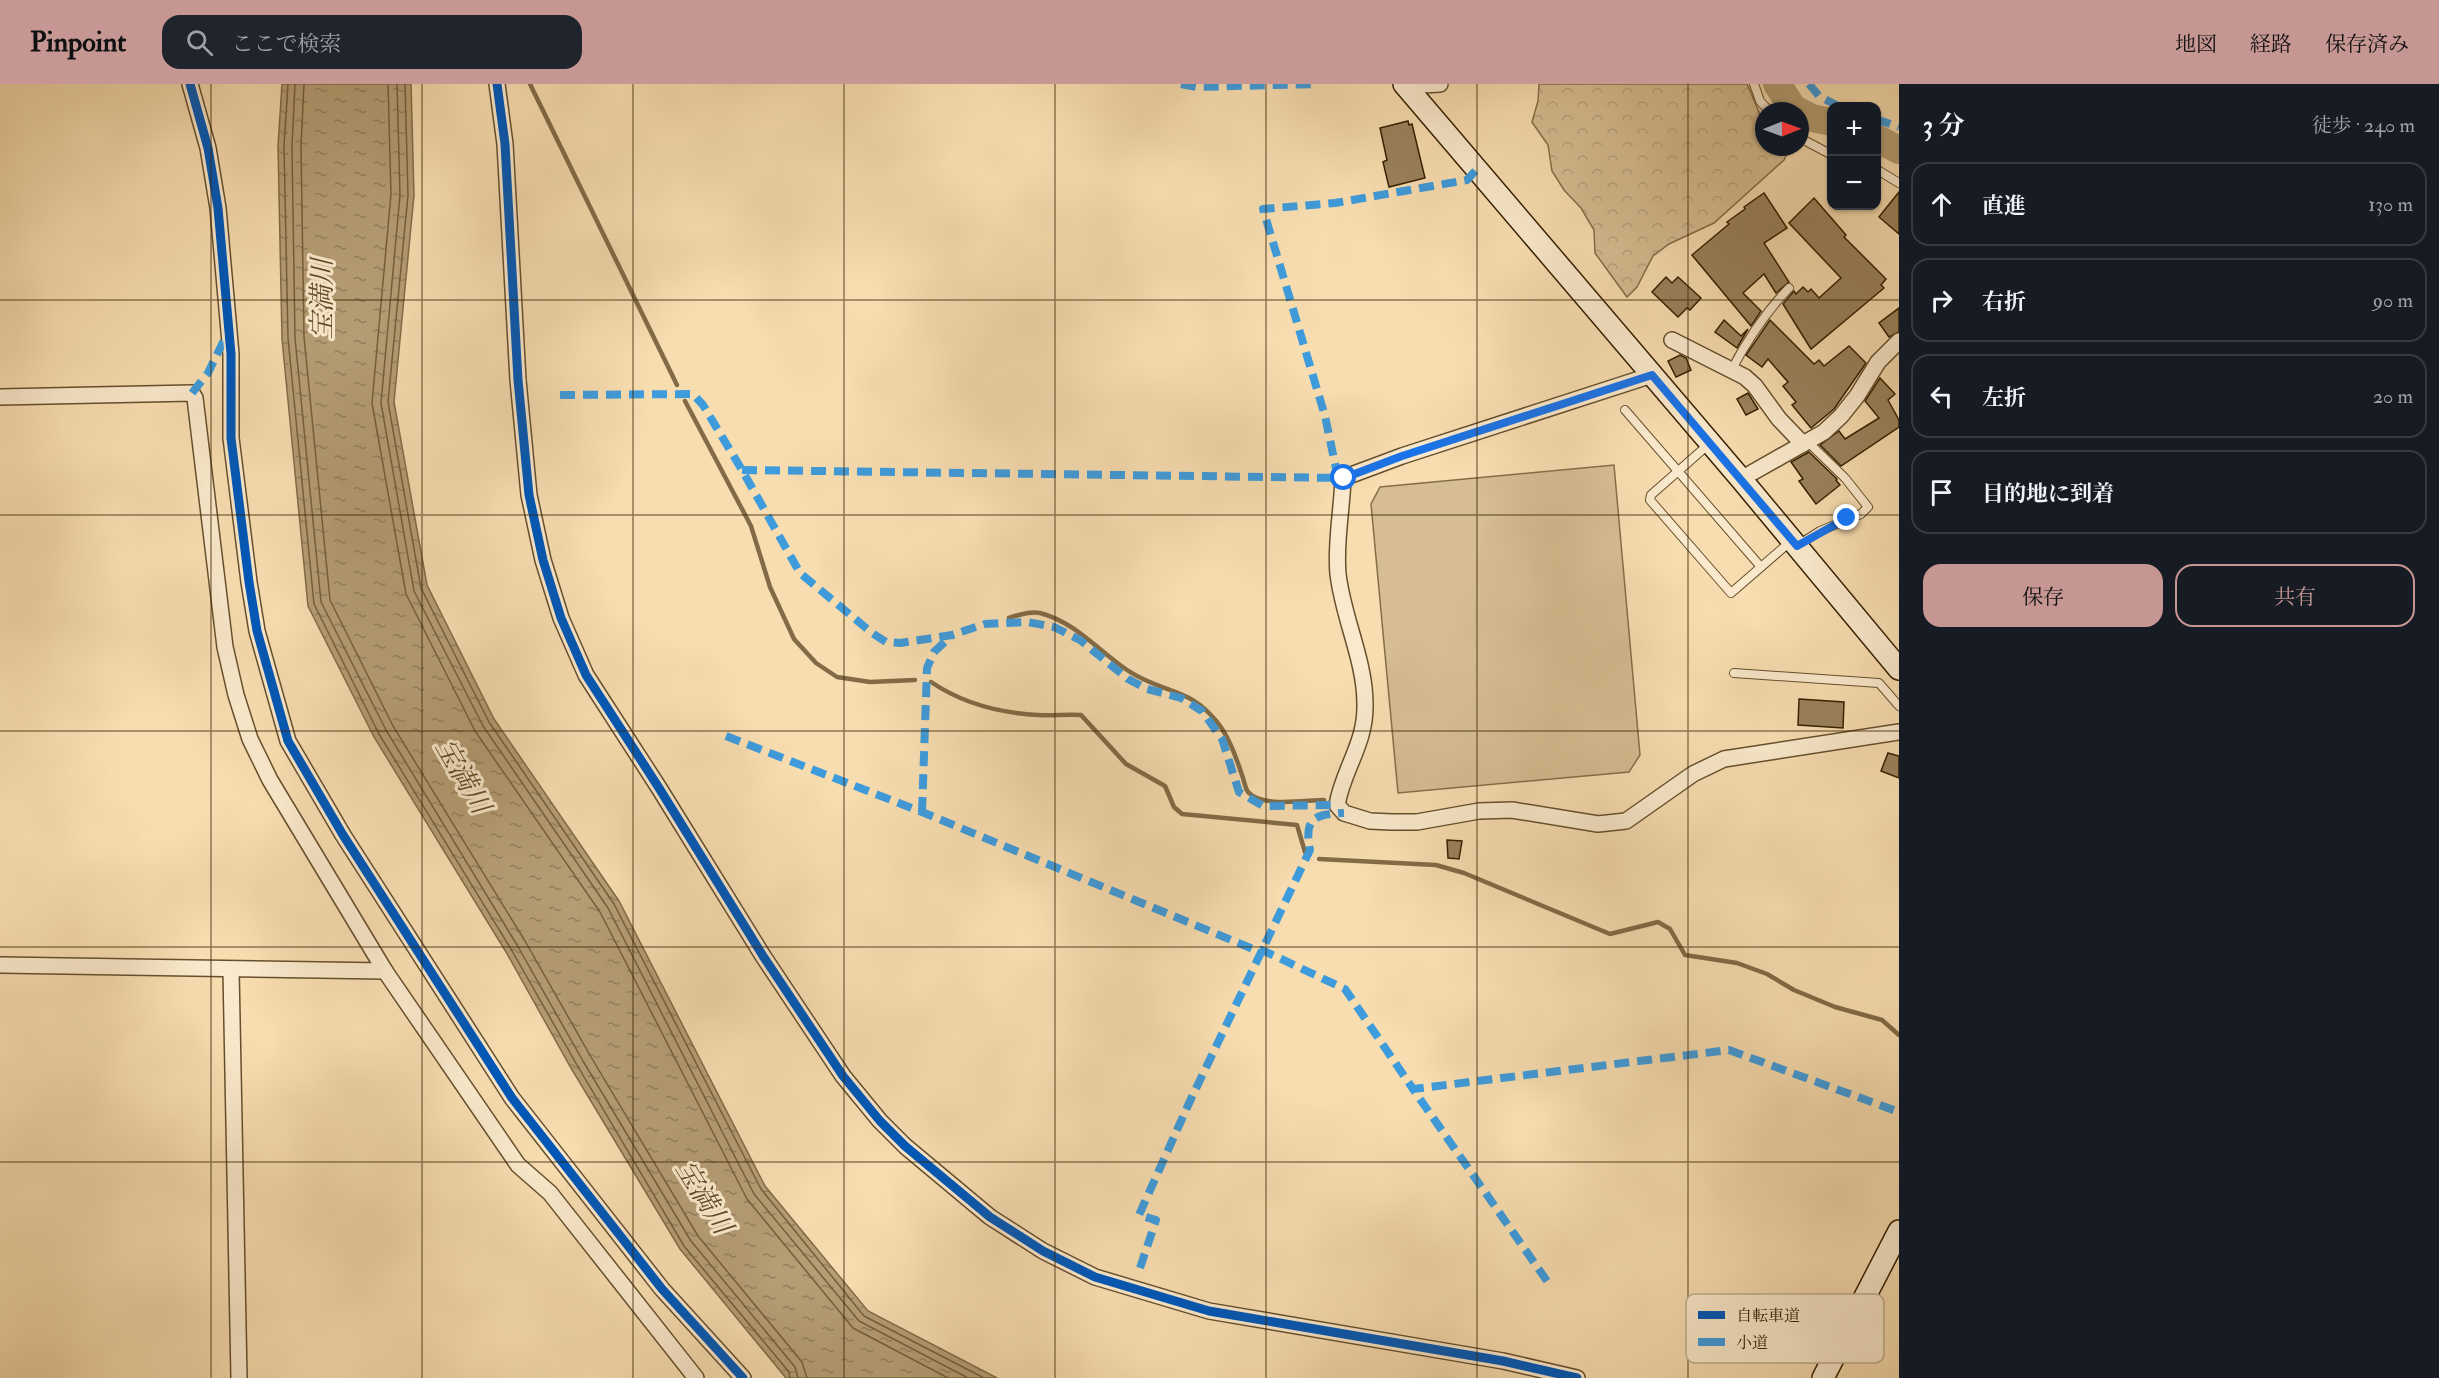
<!DOCTYPE html>
<html lang="ja">
<head>
<meta charset="utf-8">
<style>
	body { margin:0; font-family:"IM FELL Double Pica","Noto Serif JP",serif; background:#20242c; color:#f1f3f6 }
	.controls { position:absolute; right:18px; top:18px; display:grid; overflow:hidden; border-radius:12px; box-shadow:0 2px 4px #0004 }
	.controls button { width:54px; height:54px; display:grid; place-items:center; padding:0; border:0; border-bottom:2px solid #363941; background:#171b24; color:#f1f3f6; font:30px sans-serif }
	.compass { position:absolute; left:1755px; top:18px; width:54px; height:54px; border-radius:50%; background:#171b24; box-shadow:0 2px 4px #0004; rotate:89deg }
	.stop { position:absolute; width:18px; height:18px; margin:-14px; border:4px solid #1a73e8; border-radius:50%; background:#fff }
	.stop.end { background:#1a73e8; border-color:#fff; box-shadow:0 2px 6px #0008 }
	.list { margin:0; padding:0; list-style:none }
	h2 { display:flex; justify-content:space-between; align-items:center; height:78px; margin:0; padding:0 24px; font-size:26px }
	h2 small { font-size:20px; font-weight:400; color:#9ea1a6 }
	.list li { display:grid; grid-template-columns:39px 1fr auto; gap:18px; align-items:center; box-sizing:border-box; height:84px; margin:0 12px 12px; padding:0 12px; border:2px solid #363941; border-radius:18px }
	.list b { display:block; font-size:22px; white-space:nowrap }
	.list em { font-size:20px; font-style:normal; color:#9ea1a6 }
	.actions { display:flex; gap:12px; padding:18px 24px }
	.actions a { flex:1; padding:14px 0; border:2px solid #c59692; border-radius:18px; text-align:center; font-size:21px; color:#c59692 }
	.actions .main { background:#c59692; color:#111 }
	.icon { flex:none; width:33px; height:33px; fill:none; stroke:currentColor; stroke-width:2; stroke-linecap:round; stroke-linejoin:round }
	.map { position:relative; flex:none; width:1899px; height:1294px; overflow:hidden }
	header { display:flex; align-items:center; gap:36px; box-sizing:border-box; height:84px; padding:0 30px; background:#c59692; color:#111 }
	header strong { font-size:28px }
	nav { display:flex; gap:33px; margin-inline-start:auto; font-size:21px }
	.search { width:420px; height:54px; background:#20242c; display:flex; align-items:center; gap:15px; box-sizing:border-box; padding:0 21px; border-radius:18px; color:#9ea1a6; font-size:22px }
	main { display:flex }
	aside { flex:1; background:#171b24 }
	.map>svg:first-child { display:block }
</style>
</head>
<body>
<header>
<strong>Pinpoint</strong>
<div class="search"><svg class="icon" aria-label="search" viewBox="0 0 24 24"><circle cx="10" cy="10" r="6"/><path d="M15 15l6 6"/></svg>ここで検索</div>
<nav><a>地図</a><a>経路</a><a>保存済み</a></nav>
</header>
<main>
<div class="map">
<svg width="1899" height="1294" viewBox="0 0 1899 1294">
	<defs>
		<pattern id="forest-crowns" width="20" height="18" patternUnits="userSpaceOnUse" patternTransform="scale(1.5)"><rect width="20" height="18" fill="#d6bd92"/><path d="M2 6a3 3 0 1 1 6 0M12 15a3 3 0 1 1 6 0" fill="none" stroke="#b8a27c"/></pattern>
		<pattern id="water-ripples" width="26" height="14" patternUnits="userSpaceOnUse" patternTransform="scale(1.5)"><rect width="26" height="14" fill="#b59d74"/><path d="M2 4q2-2 4 0t4 0M15 11q2-2 4 0t4 0" fill="none" stroke="#94805d"/></pattern>
	</defs>
	<rect width="100%" height="100%" fill="#f7ddb0"/>
	<filter id="stains"><feTurbulence type="fractalNoise" baseFrequency=".00333" numOctaves="4"/><feColorMatrix values="0 0 0 0 .2 0 0 0 0 .09 0 0 0 0 .02 0 0 0 .5 -.17"/></filter>
	<radialGradient id="worn" r=".72"><stop offset=".6" stop-color="#630" stop-opacity="0"/><stop offset="1" stop-color="#630" stop-opacity=".3"/></radialGradient>
	<polygon fill="#d6bd92" stroke="#866e49" stroke-width="1.5" points="1614,381 1640,671 1629,688 1398,709 1371,420 1380,403"/>
	<polygon fill="url(#forest-crowns)" stroke="#866e49" stroke-width="1.5" points="1539,0 1747,0 1764,40 1764,63 1790,63 1784,76 1714,139 1669,160 1653,172 1637,203 1627,213 1595,169 1594,146 1581,124 1564,106 1552,87 1548,61 1532,38 1538,17"/>
	<polygon fill="url(#water-ripples)" stroke="#826b46" stroke-width="1.5" points="282,0 411,0 414,111 394,318 427,501 494,635 619,817 765,1102 868,1227 997,1294 786,1294 680,1165 571,984 506,868 374,653 308,522 282,255 278,62"/>
	<g fill="none" stroke-linecap="round" stroke-linejoin="round">
		<g stroke="#765e3a" stroke-width="1.5">
			<polyline points="288,0 284,62 288,254 314,520 379,650 511,865 577,981 684,1162 789,1288 790,1294"/>
			<polyline points="295,0 292,62 295,254 321,518 386,646 517,861 583,977 691,1157 795,1283 798,1294"/>
			<polyline points="304,0 301,63 304,253 330,516 393,642 525,857 591,973 698,1152 802,1278 807,1294"/>
			<polyline points="388,0 391,110 372,319 406,510 475,647 600,828 747,1115 853,1244 948,1294"/>
			<polyline points="397,0 400,111 381,319 414,507 483,642 608,824 754,1110 859,1237 968,1294"/>
			<polyline points="405,0 408,111 388,318 421,504 489,638 614,820 761,1105 864,1232 984,1294"/>
		</g>
		<g stroke="#826b46" stroke-width="4.5">
			<polyline points="530,0 677,301"/>
			<polyline points="685,317 751,442 770,503 794,555 816,579 837,593 870,598 915,596"/>
			<path d="M 1009,534 C 1018,531 1030,527 1040,529 C 1082,540 1105,577 1143,595 C 1174,610 1193,608 1217,638 C 1229,653 1236,673 1242,691 C 1244,696 1245,704 1248,708 C 1262,724 1305,716 1324,716"/>
			<path d="M 931,598 C 962,619 1000,629 1038,631 C 1052,632 1066,630 1081,631 L 1126,680 L 1165,702 L 1174,723 L 1182,730 L 1297,741 L 1305,768"/>
			<polyline points="1319,775 1436,781 1464,789 1610,850 1658,838 1670,845 1685,871 1737,879 1767,890 1794,906 1835,923 1882,936 1899,951"/>
		</g>
		<g stroke="#b59d74" stroke-width="28">
			<polyline points="1777,0 1793,24 1798,27"/>
			<polyline points="1800,28 1812,34 1832,38"/>
			<polyline points="1876,54 1899,66"/>
		</g>
	</g>
	<g fill="#9a825c" stroke="#362000" stroke-width="1.5">
		<polygon points="1408,37 1409,41 1412,40 1425,94 1389,103 1383,78 1387,76 1380,44"/>
		<polygon points="1899,108 1899,150 1879,133"/>
		<polygon points="1764,109 1787,144 1764,159 1789,198 1776,209 1764,190 1743,209 1761,227 1751,242 1692,171 1729,140 1727,138 1745,125 1744,123"/>
		<polygon points="1814,114 1846,151 1844,153 1886,195 1881,201 1884,204 1811,265 1783,220 1794,207 1796,210 1803,203 1808,208 1811,205 1819,214 1841,194 1789,139"/>
		<polygon points="1666,193 1672,199 1678,193 1701,214 1690,226 1687,224 1678,233 1652,208"/>
		<polygon points="1899,224 1899,248 1889,253 1879,239"/>
		<polygon points="1724,236 1741,252 1748,245 1737,264 1715,248"/>
		<polygon points="1770,236 1814,280 1819,276 1824,282 1849,262 1866,279 1834,325 1811,344 1792,321 1796,318 1783,302 1788,298 1768,275 1762,283 1746,271"/>
		<polygon points="1680,271 1686,274 1691,286 1676,293 1668,277"/>
		<polygon points="1880,294 1895,310 1888,316 1899,336 1899,343 1841,382 1820,361 1839,347 1845,355 1879,334 1865,317"/>
		<polygon points="1748,309 1758,325 1746,331 1737,315"/>
		<polygon points="1809,368 1837,395 1836,396 1840,401 1816,420 1799,397 1803,395 1791,378"/>
		<polygon points="1799,615 1844,618 1843,644 1798,641"/>
		<polygon points="1888,669 1899,672 1899,694 1881,687"/>
		<polygon points="1447,756 1462,757 1459,775 1448,774"/>
	</g>
	<g fill="none" stroke-linecap="round" stroke-linejoin="round">
		<defs>
			<g id="lane">
				<polyline points="1754,0 1760,17 1769,27"/>
				<polyline points="1800,54 1832,71"/>
				<polyline points="1876,85 1899,99"/>
				<path d="M 1731,287 C 1747,256 1765,229 1789,204"/>
				<polyline points="1625,326 1761,483"/>
				<polyline points="1709,360 1651,411 1650,416 1731,509 1791,457"/>
				<polyline points="1798,461 1820,447 1861,430 1868,423 1845,394 1808,358"/>
				<polyline points="1734,589 1879,599 1899,622"/>
			</g>
			<g id="street">
				<polyline points="190,0 208,64 218,124 231,270 231,354 249,498 257,547 288,657 343,751 512,1014 662,1205 743,1294"/>
				<polyline points="497,0 505,60 518,296 529,411 543,476 561,534 586,591 659,704 763,872 843,992 880,1037 905,1062 990,1133 1043,1167 1095,1193 1209,1227 1503,1277 1577,1294"/>
				<polyline points="1406,2 1440,0"/>
				<polyline points="1672,256 1745,293 1755,302 1779,335 1803,360"/>
				<path d="M 1652,291 L 1402,372 L 1343,394 C 1342,426 1335,459 1338,490 C 1343,534 1365,576 1365,620 C 1366,660 1343,685 1337,721 L 1344,729 L 1370,737 L 1392,738 L 1417,738 L 1479,727 L 1512,726 L 1598,740 L 1626,737 L 1693,690 L 1724,675 L 1899,648"/>
				<polyline points="0,313 192,309 195,314 225,563 236,611 250,655 270,696 385,887 518,1081 550,1109 696,1294"/>
				<polyline points="1741,395 1824,348 1841,332 1857,312 1878,278 1899,257"/>
				<polyline points="0,881 385,887"/>
				<polyline points="231,886 239,1294"/>
			</g>
			<g id="secondary">
				<polyline points="1404,0 1741,395 1899,585"/>
				<polyline points="1823,1294 1899,1147"/>
			</g>
		</defs>
		<use href="#lane" stroke="#664f2c" stroke-width="10"/>
		<use href="#street" stroke="#664f2c" stroke-width="18"/>
		<use href="#secondary" stroke="#362000" stroke-width="24"/>
		<use href="#lane" stroke="#fae9cc" stroke-width="8"/>
		<use href="#street" stroke="#fae9cc" stroke-width="15"/>
		<use href="#secondary" stroke="#fae9cc" stroke-width="21"/>
		<g stroke="#3e9bdc" stroke-width="8" stroke-dasharray="15 8" stroke-linecap="butt">
			<polyline points="1181,0 1197,3 1316,0"/>
			<polyline points="1809,0 1819,12 1838,22"/>
			<polyline points="1876,35 1899,43"/>
			<polyline points="192,309 208,289 227,250"/>
			<polyline points="560,311 693,310 703,321 742,386 800,489 872,549 886,558 900,559 952,551 985,540 1027,538 1054,543 1080,556 1128,595 1147,605 1181,614 1202,627 1222,655 1239,708 1263,722 1337,721"/>
			<polyline points="742,386 1343,394"/>
			<polyline points="1338,394 1325,332 1263,125 1335,119 1467,96 1477,85"/>
			<polyline points="726,652 922,728 1253,865 1262,866 1345,905 1413,1005"/>
			<polyline points="922,728 927,584 934,568 952,551"/>
			<path d="M 1140,1184 L 1156,1136 L 1139,1131 L 1190,1017 L 1310,766 C 1304,734 1314,730 1344,729"/>
			<polyline points="1547,1197 1413,1005 1729,966 1899,1028"/>
		</g>
		<defs>
			<g id="cycleway">
				<polyline points="190,0 208,64 218,124 231,270 231,354 249,498 257,547 288,657 343,751 512,1014 662,1205 743,1294"/>
				<polyline points="497,0 505,60 518,296 529,411 543,476 561,534 586,591 659,704 763,872 843,992 880,1037 905,1062 990,1133 1043,1167 1095,1193 1209,1227 1503,1277 1577,1294"/>
			</g>
		</defs>
		<use href="#cycleway" stroke="#fae9cc" stroke-width="13"/>
		<use href="#cycleway" stroke="#0057b8" stroke-width="9"/>
	</g>
	<g fill="none" stroke-linecap="round" stroke-linejoin="round">
		<polyline stroke="#1a73e8" stroke-width="8" points="1344,394 1402,372 1652,291 1797,462 1847,434"/>
	</g>
	<path fill="none" stroke="#362000" stroke-width="1.5" stroke-opacity="0.55" d="M 211,0 L 211,1294M 422,0 L 422,1294M 633,0 L 633,1294M 844,0 L 844,1294M 1055,0 L 1055,1294M 1266,0 L 1266,1294M 1477,0 L 1477,1294M 1688,0 L 1688,1294M 0,216 L 1899,216M 0,431 L 1899,431M 0,647 L 1899,647M 0,863 L 1899,863M 0,1078 L 1899,1078"/>
	<g text-anchor="middle" stroke-width="6" stroke-linejoin="round" paint-order="stroke">
		<g font-size="27" font-style="italic" fill="#624c29" stroke="#fae9cc">
			<text transform="translate(322 215) rotate(-90)" y="9">宝満川</text>
			<text transform="translate(463 692) rotate(60)" y="9">宝満川</text>
			<text transform="translate(704 1113) rotate(58)" y="9">宝満川</text>
		</g>
	</g>
	<rect x="1686" y="1210" width="198" height="69" rx="9" fill="#fae9cc" stroke="#bfad8f" stroke-width="1.5"/>
	<rect x="1698" y="1227" width="27" height="8" fill="#0057b8"/>
	<rect x="1698" y="1254" width="27" height="8" fill="#3e9bdc"/>
	<g font-size="16" fill="#362000">
		<text x="1736" y="1237">自転車道</text>
		<text x="1736" y="1264">小道</text>
	</g>
	<rect width="100%" height="100%" filter="url(#stains)"/>
	<rect width="100%" height="100%" fill="url(#worn)"/>
</svg>
<div class="controls">
<button>+</button>
<button>−</button>
</div>
<svg class="compass" viewBox="-18 -18 36 36"><path d="M0-13l5 13h-10z" fill="#e53935"/><path d="M0 13l5-13h-10z" fill="#9ea1a6"/></svg>
<div class="stop" style="left:1344px;top:394px"></div>
<div class="stop end" style="left:1847px;top:434px"></div>
</div>
<aside>
<h2>3 分<small>徒歩 · 240 m</small></h2>
<ul class="list">
<li><svg class="icon" aria-label="ahead" viewBox="0 0 24 24"><path d="M12 20V5M6 11l6-6 6 6"/></svg><div><b>直進</b></div><em>130 m</em></li>
<li><svg class="icon" aria-label="right" viewBox="0 0 24 24"><path d="M7 20v-9h11M14 6l5 5-5 5"/></svg><div><b>右折</b></div><em>90 m</em></li>
<li><svg class="icon" aria-label="left" viewBox="0 0 24 24"><path d="M17 20v-9H6M10 6l-5 5 5 5"/></svg><div><b>左折</b></div><em>20 m</em></li>
<li><svg class="icon" aria-label="arrive" viewBox="0 0 24 24"><path d="M6 21V4h12l-3 4 3 4H6"/></svg><div><b>目的地に到着</b></div></li>
</ul>
<div class="actions"><a class="main">保存</a><a>共有</a></div>
</aside>
</main>
</body>
</html>
